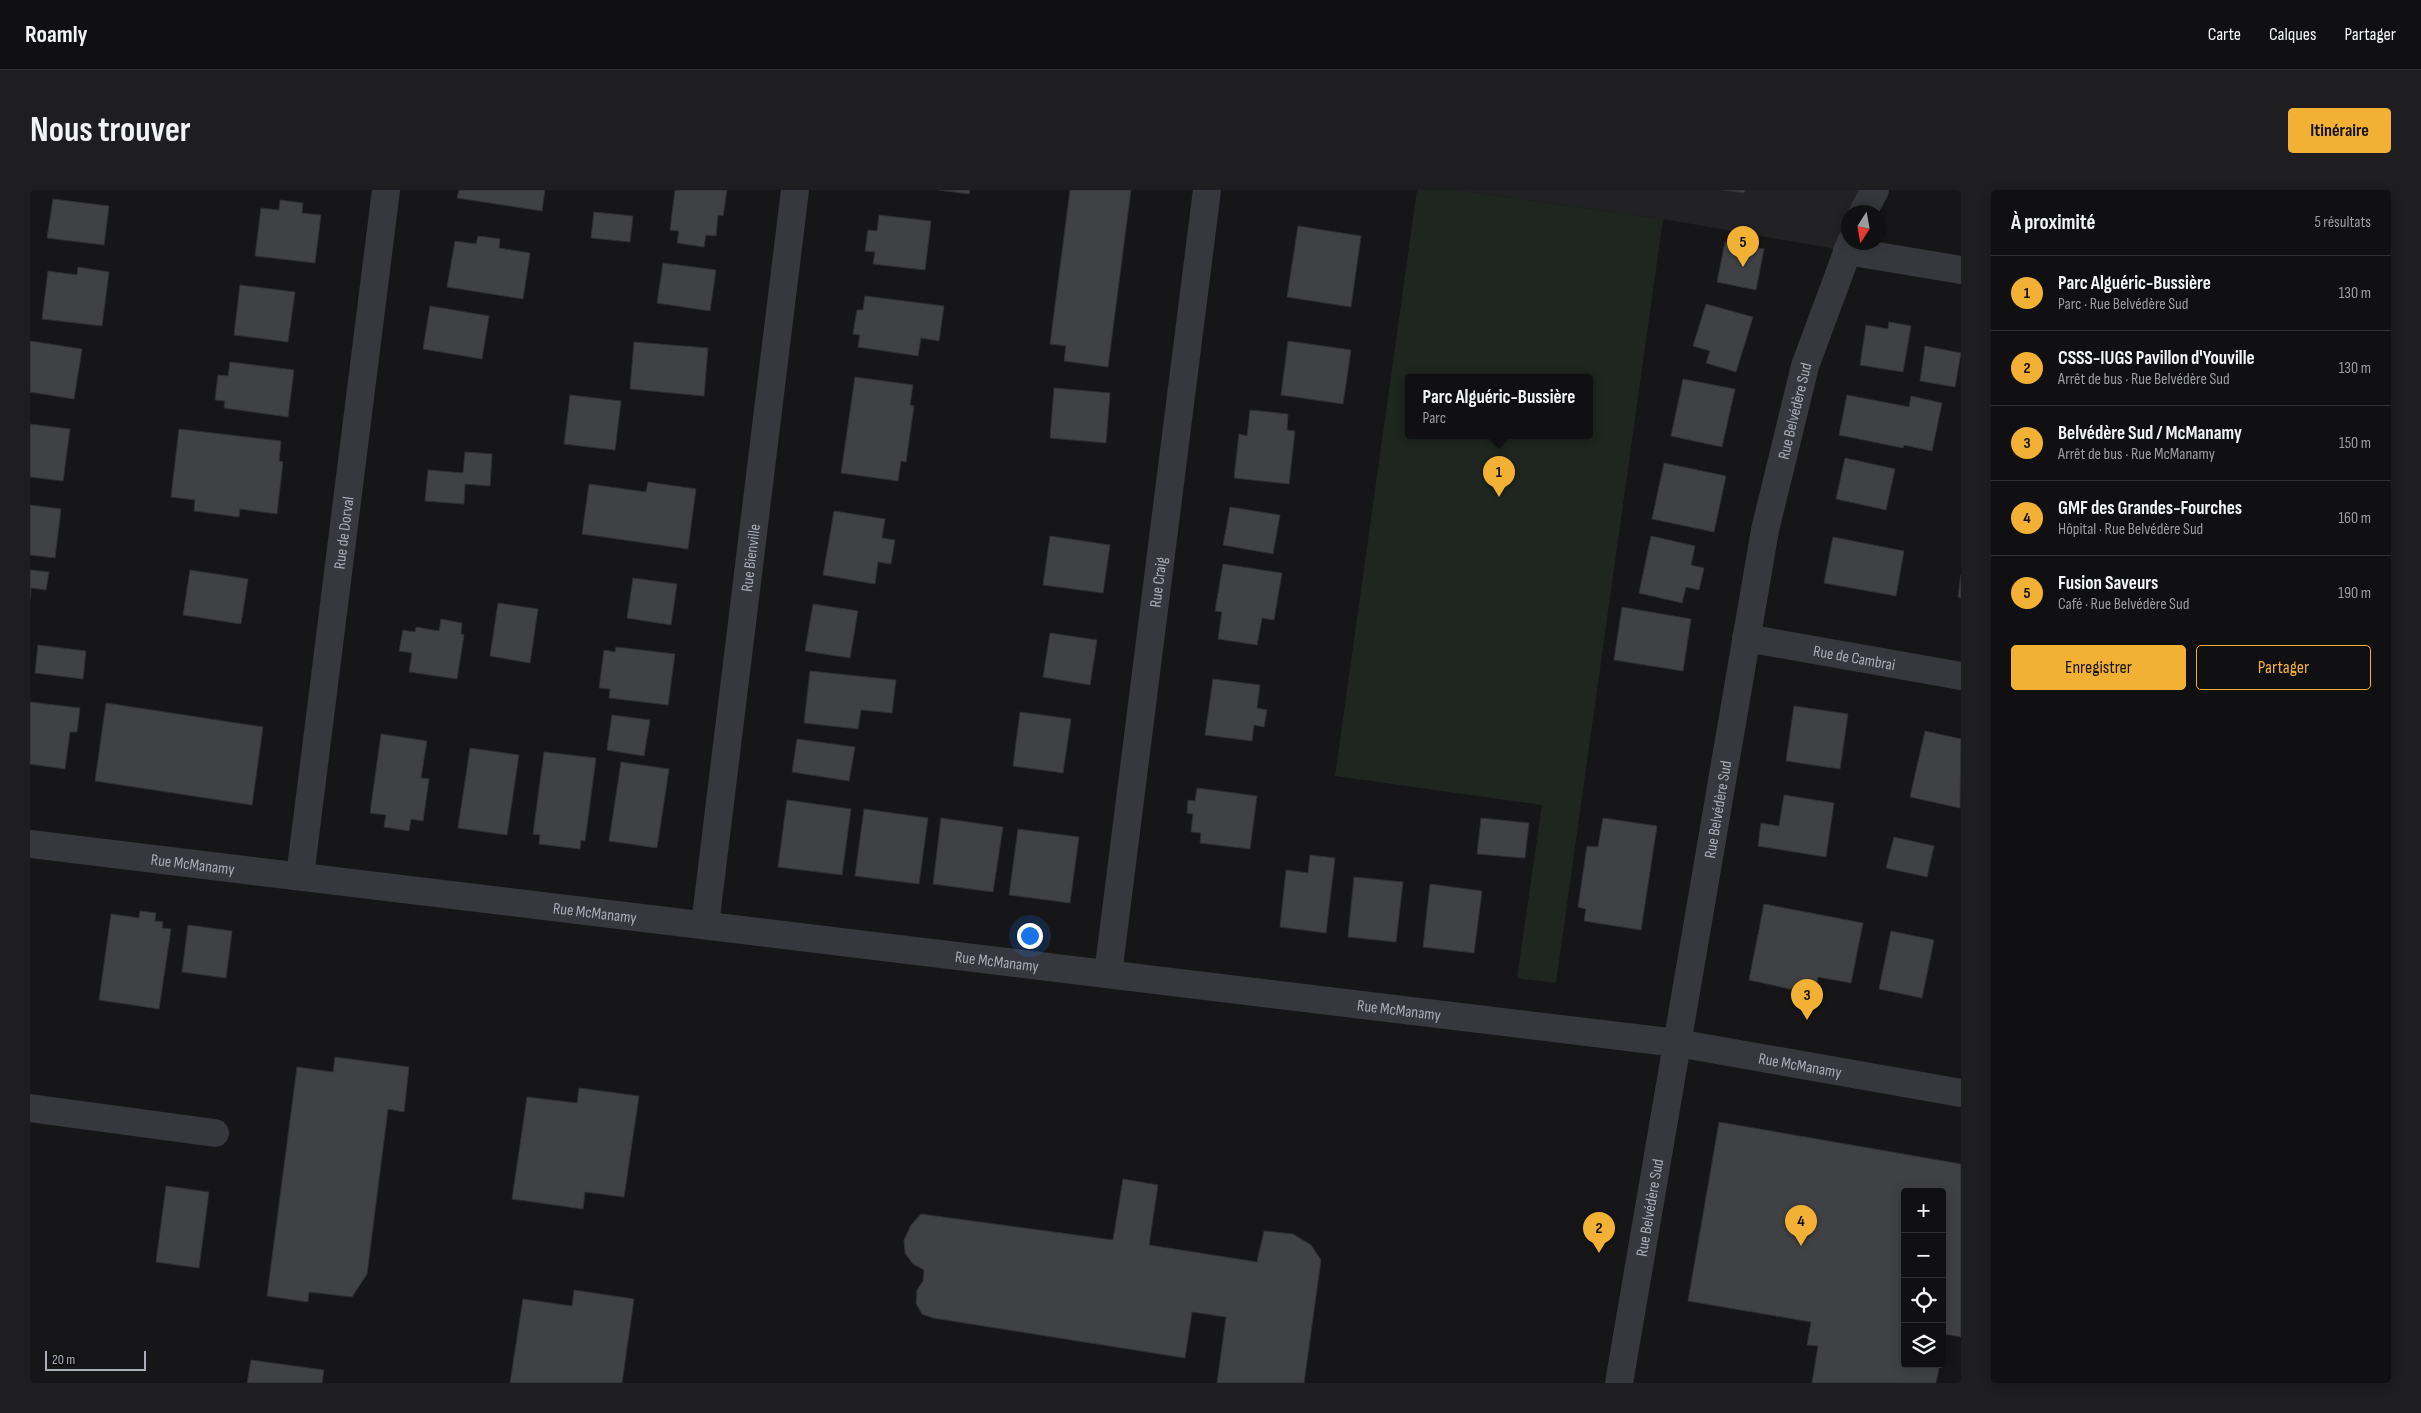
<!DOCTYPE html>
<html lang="fr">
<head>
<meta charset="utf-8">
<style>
	body { margin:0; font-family:"Sofia Sans Condensed",sans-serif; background:#1e1e20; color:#f1f3f6 }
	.controls { position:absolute; right:15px; bottom:15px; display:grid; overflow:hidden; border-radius:5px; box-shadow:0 2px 12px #0003 }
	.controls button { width:45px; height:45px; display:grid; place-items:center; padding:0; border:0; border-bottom:1px solid #303032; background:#101012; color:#f1f3f6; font:25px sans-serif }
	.compass { position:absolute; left:1811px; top:15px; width:45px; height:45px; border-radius:50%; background:#101012; box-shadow:0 2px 12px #0003; rotate:191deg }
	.scale { position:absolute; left:15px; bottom:12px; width:101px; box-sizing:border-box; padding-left:5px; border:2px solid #a8adb8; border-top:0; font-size:14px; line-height:18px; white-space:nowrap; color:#a8adb8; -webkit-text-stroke:4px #111113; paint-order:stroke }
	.you { position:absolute; left:999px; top:745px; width:18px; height:18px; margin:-12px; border:4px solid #fff; border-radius:50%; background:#1a73e8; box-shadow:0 0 0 8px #1a73e833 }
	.badge { display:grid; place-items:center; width:32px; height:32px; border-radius:50%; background:#f2b134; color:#111; font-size:16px; font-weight:700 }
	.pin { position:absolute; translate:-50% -41px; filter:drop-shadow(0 1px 2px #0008) }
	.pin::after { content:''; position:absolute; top:26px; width:18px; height:15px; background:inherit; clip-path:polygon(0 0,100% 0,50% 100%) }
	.popup { position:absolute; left:1375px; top:184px; width:188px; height:65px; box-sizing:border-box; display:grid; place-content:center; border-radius:5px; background:#101012; filter:drop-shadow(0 1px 4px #0005); font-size:16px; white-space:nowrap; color:#9c9d9f }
	.popup b { font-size:19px; color:#f1f3f6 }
	.popup::after { content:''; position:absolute; left:50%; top:100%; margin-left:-10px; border:10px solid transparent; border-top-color:#101012 }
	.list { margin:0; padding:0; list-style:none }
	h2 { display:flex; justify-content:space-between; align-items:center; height:65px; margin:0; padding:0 20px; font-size:21px }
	h2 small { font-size:16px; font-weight:400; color:#9c9d9f }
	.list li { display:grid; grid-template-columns:32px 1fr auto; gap:15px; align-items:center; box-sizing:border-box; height:75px; padding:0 20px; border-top:1px solid #303032 }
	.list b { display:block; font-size:19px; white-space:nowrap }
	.list p { margin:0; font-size:16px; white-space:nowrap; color:#9c9d9f }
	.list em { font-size:16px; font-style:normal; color:#9c9d9f }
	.actions { display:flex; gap:10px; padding:15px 20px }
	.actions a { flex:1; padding:11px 0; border:1px solid #f2b134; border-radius:5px; text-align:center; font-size:18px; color:#f2b134 }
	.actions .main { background:#f2b134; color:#111 }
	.icon { flex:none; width:28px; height:28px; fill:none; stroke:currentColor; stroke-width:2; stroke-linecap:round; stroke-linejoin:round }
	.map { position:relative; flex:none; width:1931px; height:1193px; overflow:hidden; border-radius:5px }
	header { display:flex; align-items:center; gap:30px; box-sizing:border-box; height:70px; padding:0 25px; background:#101012; border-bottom:1px solid #303032 }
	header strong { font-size:24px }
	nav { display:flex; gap:28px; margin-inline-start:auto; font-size:18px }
	.intro { display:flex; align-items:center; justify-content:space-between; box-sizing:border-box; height:120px; padding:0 30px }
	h1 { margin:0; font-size:35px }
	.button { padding:12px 22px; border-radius:5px; background:#f2b134; color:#111; font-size:18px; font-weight:700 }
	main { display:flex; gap:30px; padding:0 30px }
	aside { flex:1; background:#101012; border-radius:5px; box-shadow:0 2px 12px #0003 }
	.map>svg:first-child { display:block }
</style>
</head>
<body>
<header>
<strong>Roamly</strong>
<nav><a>Carte</a><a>Calques</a><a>Partager</a></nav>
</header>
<div class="intro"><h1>Nous trouver</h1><a class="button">Itinéraire</a></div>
<main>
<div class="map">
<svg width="1931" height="1193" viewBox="0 0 1931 1193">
	<rect width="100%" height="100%" fill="#161618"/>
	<polygon fill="#222225" points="1427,0 1845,0 1833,22 1818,22 1817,61 1633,29"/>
	<path fill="#1e261f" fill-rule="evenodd" d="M 1387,0 L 1427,0 L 1633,29 L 1526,793 L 1487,788 L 1512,615 L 1305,586 ZM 1379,188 L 1559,188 L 1559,246 L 1379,246 Z"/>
	<g fill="#404145" stroke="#303034">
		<polygon points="429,0 515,0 512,21 427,8"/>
		<polygon points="645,0 697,0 693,26 688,25 686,46 676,45 674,57 647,53 649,41 640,40"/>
		<polygon points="909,0 940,0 939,4"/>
		<polygon points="1040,0 1101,0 1078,177 1034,171 1036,156 1020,154"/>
		<polygon points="1693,0 1715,0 1714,3"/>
		<polygon points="23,9 79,16 74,55 17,48"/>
		<polygon points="250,10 273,13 272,23 291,25 285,73 225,66 231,18 249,20"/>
		<polygon points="564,22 603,26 600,52 561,48"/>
		<polygon points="849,25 901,31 895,80 843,74 845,62 835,61 838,40 847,41"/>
		<polygon points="1268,36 1331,46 1321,117 1257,107"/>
		<polygon points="448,46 470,49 469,58 500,63 493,109 417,97 425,51 446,54"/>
		<polygon points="1695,52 1734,59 1726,100 1687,92"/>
		<polygon points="633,73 686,80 680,121 627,113"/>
		<polygon points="48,77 79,82 72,136 12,129 18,81 47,85"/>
		<polygon points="210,95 265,102 258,152 204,145"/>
		<polygon points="835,106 914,116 909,151 891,148 888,166 828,157 830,145 823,144 827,120 833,120"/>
		<polygon points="1676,114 1723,127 1706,182 1676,173 1680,161 1663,156"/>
		<polygon points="400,116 459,126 452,169 393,159"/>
		<polygon points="1859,132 1881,136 1873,182 1830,175 1836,135 1858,139"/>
		<polygon points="0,151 52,159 44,209 0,202"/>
		<polygon points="1258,151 1321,160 1313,214 1251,205"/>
		<polygon points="604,152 678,158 674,206 600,199"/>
		<polygon points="1895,156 1931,163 1925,197 1890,191"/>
		<polygon points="200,172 264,180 258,227 194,218 195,211 185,210 188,185 198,186"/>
		<polygon points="825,187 883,195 880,215 884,216 876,272 871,271 868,291 811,283"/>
		<polygon points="1653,189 1705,199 1692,257 1641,246"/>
		<polygon points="1024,198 1080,203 1076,253 1020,248"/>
		<polygon points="540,205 591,211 585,260 534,254"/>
		<polygon points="1817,205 1879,217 1881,206 1912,213 1902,261 1874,255 1873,258 1809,245"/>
		<polygon points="1220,220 1258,224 1257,240 1265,241 1259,294 1204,288 1209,244 1217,246"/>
		<polygon points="0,234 40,239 33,291 0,287"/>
		<polygon points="149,239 251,251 249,271 253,272 247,324 210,319 209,327 164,321 165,310 141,307"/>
		<polygon points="435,262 462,264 460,296 435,294 434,314 395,311 398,280 433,283"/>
		<polygon points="1815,268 1865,279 1856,320 1806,309"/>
		<polygon points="1634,273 1696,286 1684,342 1622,329"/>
		<polygon points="618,292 666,299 658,359 552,344 559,294 616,302"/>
		<polygon points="0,315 31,319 25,368 0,365"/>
		<polygon points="1200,317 1250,325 1243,364 1193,355"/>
		<polygon points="804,321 855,329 852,348 865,350 861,374 848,372 845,394 793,385"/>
		<polygon points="1020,346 1080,355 1073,403 1013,395"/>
		<polygon points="1621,346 1665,356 1661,375 1674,378 1669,400 1656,397 1652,413 1609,403"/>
		<polygon points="1803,347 1874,361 1866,406 1794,393"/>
		<polygon points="1193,374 1252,383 1244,430 1232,428 1227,455 1188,449 1192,422 1185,421"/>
		<polygon points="0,380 19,382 16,400 1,398 0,409"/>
		<polygon points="160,380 218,389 211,434 153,425"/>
		<polygon points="1931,385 1931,408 1928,407"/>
		<polygon points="603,388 647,394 641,435 597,428"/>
		<polygon points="468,413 508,419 500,473 460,466"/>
		<polygon points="783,414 828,421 820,468 775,461"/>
		<polygon points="1592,417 1661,429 1653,481 1584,470"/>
		<polygon points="411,429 432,433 431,444 434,445 427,489 379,482 382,463 369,461 373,440 385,442 386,437 409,441"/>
		<polygon points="1020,443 1067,450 1060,495 1013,487"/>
		<polygon points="8,455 56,461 53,489 5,483"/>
		<polygon points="586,457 645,464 638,515 579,508 580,499 569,498 574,460 585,462"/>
		<polygon points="780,481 866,490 862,523 831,520 828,539 774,533"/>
		<polygon points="1183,489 1230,495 1227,518 1237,520 1234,537 1224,535 1222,551 1175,545"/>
		<polygon points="0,512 50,518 47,542 40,542 35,579 0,574"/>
		<polygon points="76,513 233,537 222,615 65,591"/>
		<polygon points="1764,516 1818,524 1810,579 1756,571"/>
		<polygon points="990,522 1041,529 1033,583 983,576"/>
		<polygon points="582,525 620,530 614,566 577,560"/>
		<polygon points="1895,541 1931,549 1930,618 1880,607"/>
		<polygon points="351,544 397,551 391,588 399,589 393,631 381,629 379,641 354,637 356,625 340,623"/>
		<polygon points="767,549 825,557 819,591 762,582"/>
		<polygon points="440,558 489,565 477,645 428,638"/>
		<polygon points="514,562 566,568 555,651 551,650 550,659 509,654 510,645 503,644"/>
		<polygon points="591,572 639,579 627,658 579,651"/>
		<polygon points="1167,598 1227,606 1220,659 1170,653 1171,643 1161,642 1163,624 1157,623 1158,610 1165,611"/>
		<polygon points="1754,605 1804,613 1796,667 1728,656 1731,633 1749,636"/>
		<polygon points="757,610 821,619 812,685 748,677"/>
		<polygon points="834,619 898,628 889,694 825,686"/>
		<polygon points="911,628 973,637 963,702 903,694"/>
		<polygon points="1451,628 1499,633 1495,668 1447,664"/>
		<polygon points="1573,628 1627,636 1611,740 1554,731 1556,719 1548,717 1557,656 1568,657"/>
		<polygon points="988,639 1049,647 1040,713 979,705"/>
		<polygon points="1864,647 1904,656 1897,687 1856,678"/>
		<polygon points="1280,665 1305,668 1296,743 1250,737 1256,680 1278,683"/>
		<polygon points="1324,687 1373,692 1366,752 1318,747"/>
		<polygon points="1400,694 1452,701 1444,763 1393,757"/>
		<polygon points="1734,714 1833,733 1821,793 1788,787 1786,796 1767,792 1765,800 1719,790"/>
		<polygon points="110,721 126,723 125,731 133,732 132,738 141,739 129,819 69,810 81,724 109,728"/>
		<polygon points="158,735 202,741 196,788 152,782"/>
		<polygon points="1861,741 1904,750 1892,808 1849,799"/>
		<polygon points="305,867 379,877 374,922 358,919 337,1084 322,1107 279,1102 278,1112 237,1106 267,877 303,882"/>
		<polygon points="549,898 609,906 594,1007 555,1002 553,1019 482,1009 497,907 547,913"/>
		<polygon points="1689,932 1931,974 1931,1147 1915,1144 1912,1159 1912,1002 1875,1002 1875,1174 1910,1174 1906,1193 1782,1193 1788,1156 1777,1155 1781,1132 1658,1111"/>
		<polygon points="1093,989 1128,995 1119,1055 1227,1072 1234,1041 1263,1044 1281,1055 1291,1070 1274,1193 1187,1193 1196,1127 1162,1122 1155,1168 903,1128 892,1124 886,1113 887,1100 893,1091 894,1080 883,1074 875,1063 874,1050 881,1035 891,1024 1083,1050"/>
		<polygon points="136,996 179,1002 169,1078 126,1072"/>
		<polygon points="544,1100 604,1109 592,1193 480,1193 493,1109 542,1116"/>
		<polygon points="221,1170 294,1180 292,1193 217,1193"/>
	</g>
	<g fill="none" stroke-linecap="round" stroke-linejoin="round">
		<g stroke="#37383d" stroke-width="28">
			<polyline points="1833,22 1845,0"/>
			<polyline points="1817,61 1931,80"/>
			<path id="s1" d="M 1716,448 L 1931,486"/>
			<path id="s2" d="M 0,654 L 1647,853 L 1931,903"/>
			<path id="s3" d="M 270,686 L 356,0"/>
			<path id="s4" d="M 675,735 L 765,0"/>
			<path id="s5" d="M 1078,784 L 1177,0"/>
			<polyline points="0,918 185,943"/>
			<path id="s6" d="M 1589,1193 L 1735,340 L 1775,176 L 1821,52"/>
		</g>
	</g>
	<g text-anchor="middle" stroke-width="4" stroke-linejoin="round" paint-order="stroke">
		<g font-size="16" fill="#a8adb8" stroke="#111113">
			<text dy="6" stroke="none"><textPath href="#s6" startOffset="988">Rue Belvédère Sud</textPath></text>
			<text dy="6" stroke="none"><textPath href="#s3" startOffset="346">Rue de Dorval</textPath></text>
			<text dy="6" stroke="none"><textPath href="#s4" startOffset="370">Rue Bienville</textPath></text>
			<text dy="6" stroke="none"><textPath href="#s5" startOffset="395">Rue Craig</textPath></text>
			<text dy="6" stroke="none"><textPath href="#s1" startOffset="110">Rue de Cambrai</textPath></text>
			<text dy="6" stroke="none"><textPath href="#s6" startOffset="582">Rue Belvédère Sud</textPath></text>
			<text dy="6" stroke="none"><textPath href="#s2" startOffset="164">Rue McManamy</textPath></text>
			<text dy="6" stroke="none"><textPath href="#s2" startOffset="569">Rue McManamy</textPath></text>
			<text dy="6" stroke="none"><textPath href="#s2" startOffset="974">Rue McManamy</textPath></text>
			<text dy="6" stroke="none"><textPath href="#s2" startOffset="1379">Rue McManamy</textPath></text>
			<text dy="6" stroke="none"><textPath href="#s2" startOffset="1784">Rue McManamy</textPath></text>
			<text dy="6" stroke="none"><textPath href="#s6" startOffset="178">Rue Belvédère Sud</textPath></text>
		</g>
	</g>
</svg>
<div class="controls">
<button>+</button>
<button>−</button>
<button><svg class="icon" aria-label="locate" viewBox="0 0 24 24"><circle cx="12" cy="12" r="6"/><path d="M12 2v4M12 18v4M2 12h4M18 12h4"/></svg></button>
<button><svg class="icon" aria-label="layers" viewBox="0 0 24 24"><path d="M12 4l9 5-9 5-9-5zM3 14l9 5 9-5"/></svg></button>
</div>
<svg class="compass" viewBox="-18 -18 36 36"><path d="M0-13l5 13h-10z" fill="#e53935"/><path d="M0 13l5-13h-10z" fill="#9c9d9f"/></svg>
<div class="scale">20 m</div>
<div class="you"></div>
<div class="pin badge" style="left:1469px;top:307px">1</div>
<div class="popup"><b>Parc Alguéric-Bussière</b>Parc</div>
<div class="pin badge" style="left:1569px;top:1063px">2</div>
<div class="pin badge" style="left:1777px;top:830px">3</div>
<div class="pin badge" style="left:1771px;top:1056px">4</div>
<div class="pin badge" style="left:1713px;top:77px">5</div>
</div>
<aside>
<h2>À proximité<small>5 résultats</small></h2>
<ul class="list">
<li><span class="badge">1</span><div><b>Parc Alguéric-Bussière</b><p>Parc · Rue Belvédère Sud</p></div><em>130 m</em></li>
<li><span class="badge">2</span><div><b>CSSS-IUGS Pavillon d'Youville</b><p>Arrêt de bus · Rue Belvédère Sud</p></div><em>130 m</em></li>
<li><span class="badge">3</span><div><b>Belvédère Sud / McManamy</b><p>Arrêt de bus · Rue McManamy</p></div><em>150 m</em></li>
<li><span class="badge">4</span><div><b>GMF des Grandes-Fourches</b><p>Hôpital · Rue Belvédère Sud</p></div><em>160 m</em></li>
<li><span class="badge">5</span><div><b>Fusion Saveurs</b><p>Café · Rue Belvédère Sud</p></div><em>190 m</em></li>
</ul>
<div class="actions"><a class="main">Enregistrer</a><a>Partager</a></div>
</aside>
</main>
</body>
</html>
